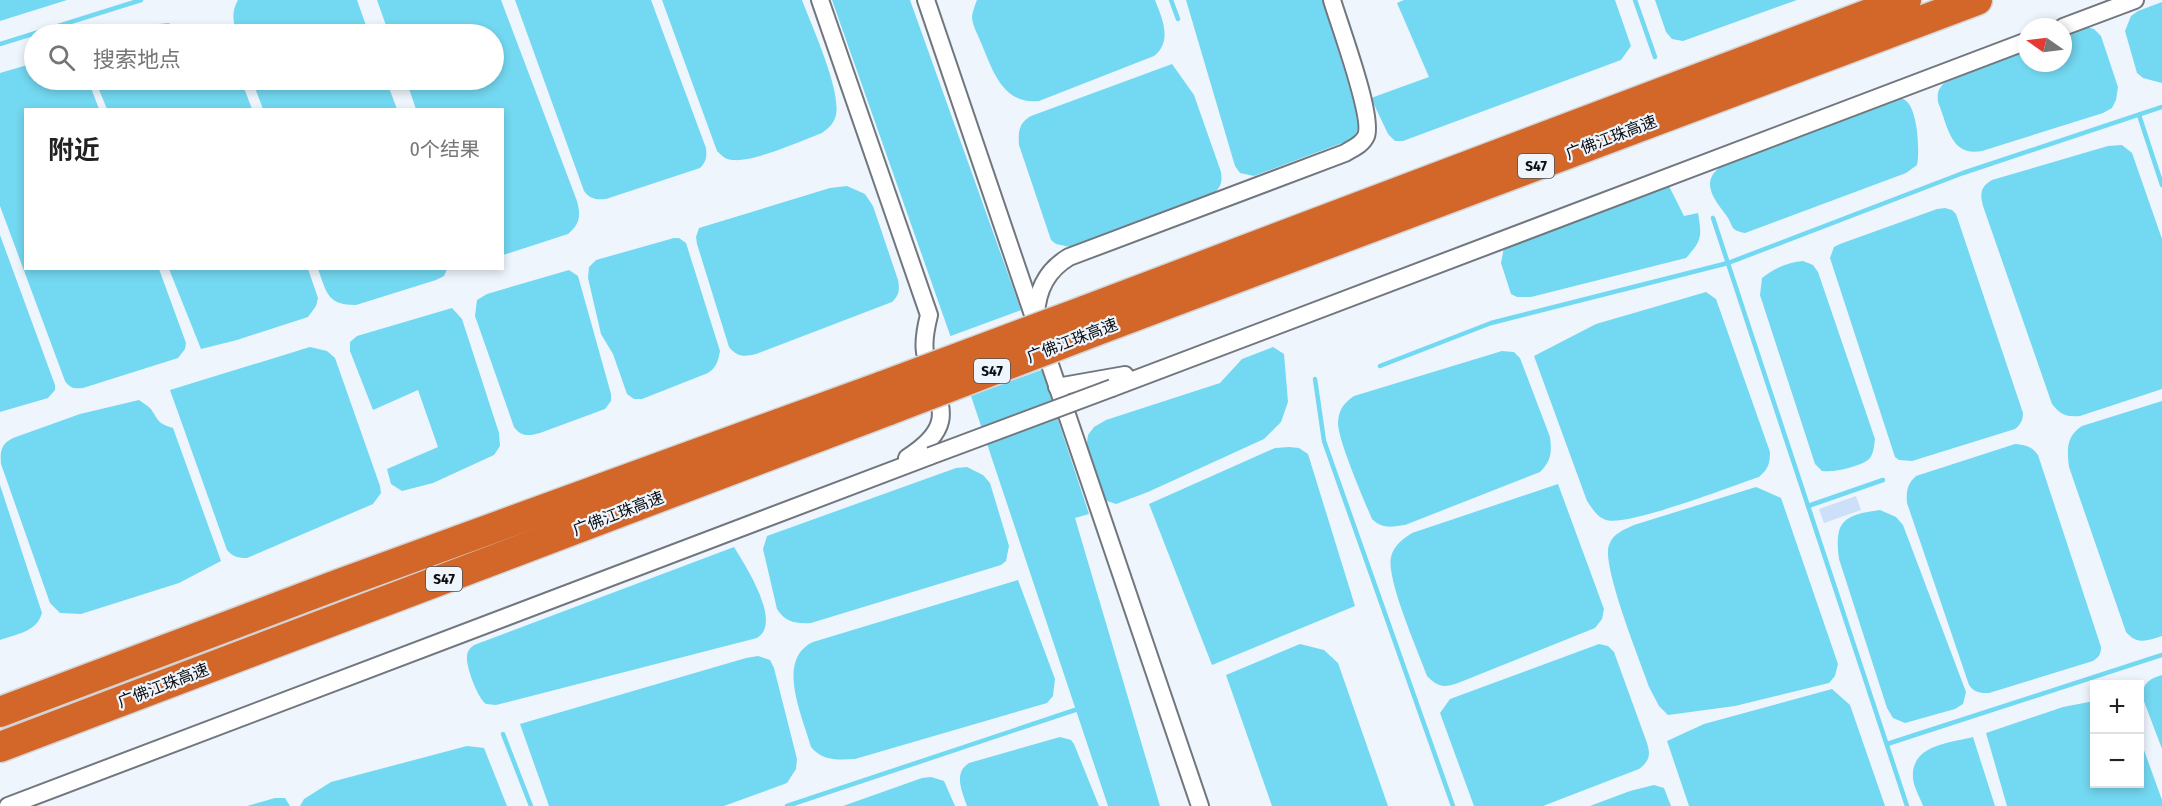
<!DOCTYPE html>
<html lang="zh">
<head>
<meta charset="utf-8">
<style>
	body { margin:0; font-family:"Fira Sans Condensed","Noto Sans SC",sans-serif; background:#f6f6f6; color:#222 }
	.controls { position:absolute; right:18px; bottom:18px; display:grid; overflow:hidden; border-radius:0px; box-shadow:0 3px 9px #0003 }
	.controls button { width:54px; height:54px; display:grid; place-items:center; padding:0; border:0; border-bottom:2px solid #e0e0e0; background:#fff; color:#222; font:30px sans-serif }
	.compass { position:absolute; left:2018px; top:18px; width:54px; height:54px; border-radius:50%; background:#fff; box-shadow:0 3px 9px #0003; rotate:284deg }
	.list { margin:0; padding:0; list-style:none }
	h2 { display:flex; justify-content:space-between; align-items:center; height:78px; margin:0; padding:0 24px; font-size:26px }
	h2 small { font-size:20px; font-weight:400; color:#767676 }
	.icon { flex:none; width:33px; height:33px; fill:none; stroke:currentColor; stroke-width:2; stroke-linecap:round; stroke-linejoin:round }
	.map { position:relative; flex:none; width:2162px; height:806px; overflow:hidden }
	.search { position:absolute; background:#fff; box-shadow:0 3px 9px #0003; left:24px; top:24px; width:480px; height:66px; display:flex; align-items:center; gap:15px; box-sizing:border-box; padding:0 21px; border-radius:33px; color:#767676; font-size:22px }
	.panel { position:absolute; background:#fff; box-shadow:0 3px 9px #0003; left:24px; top:108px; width:480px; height:162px; border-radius:0px }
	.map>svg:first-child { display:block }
</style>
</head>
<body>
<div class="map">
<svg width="2162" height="806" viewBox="0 0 2162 806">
	<rect width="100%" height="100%" fill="#eff5fd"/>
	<polygon fill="#cce0fa" points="1856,496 1861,510 1824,523 1819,509"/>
	<g fill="#73d8f1">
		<polygon points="0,0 67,0 0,21"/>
		<path d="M 238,0 L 357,0 L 369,34 L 237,34 C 233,22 231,12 238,0 Z"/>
		<path d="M 377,0 L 501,0 L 577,201 C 581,216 580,224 568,234 L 503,255 L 502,110 L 416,109 L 406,80 L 494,80 L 494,34 L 389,34 Z"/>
		<path d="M 515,0 L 651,0 L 706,148 C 707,157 706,162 700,168 L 606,199 C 596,200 590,199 584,191 Z"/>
		<path d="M 662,0 L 802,0 C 812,27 841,89 836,115 C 834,123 829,128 822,133 C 801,141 754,162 733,160 C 726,160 722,156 717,151 Z"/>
		<polygon points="832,0 910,0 1032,341 1089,514 1075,518 1160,806 1108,806 961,366"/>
		<path d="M 977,0 L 1155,0 C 1162,18 1173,41 1154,56 L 1039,101 C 1004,105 993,72 982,45 C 979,37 973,27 972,18 C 972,13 975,5 977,0 Z"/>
		<path d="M 1186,0 L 1323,0 L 1358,115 C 1359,125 1359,133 1350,140 L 1254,176 L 1240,173 L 1235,166 Z"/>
		<polygon points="1404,0 1615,0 1631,46 1621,60 1403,141 1395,141 1388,134 1371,98 1429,77 1397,3"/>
		<polygon points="1655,0 1797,0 1683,41 1672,39 1666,32"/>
		<polygon points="2162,2 2162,83 2143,78 2137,73 2125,31 2131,16 2138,11"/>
		<polygon points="168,23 184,29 188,34 127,34 159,24"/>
		<path d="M 2087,27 L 2094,29 L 2101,36 L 2118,87 L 2116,100 L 2112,108 L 2103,113 L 1982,151 C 1950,157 1948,126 1938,102 C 1937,94 1938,89 1944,83 L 2027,49 L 2027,63 L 2063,63 L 2063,35 Z"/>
		<path d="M 34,63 L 34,80 L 88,80 L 99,109 L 26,110 L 26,268 L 159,269 L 186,343 L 185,349 L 178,358 L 83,388 C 74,389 70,388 65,381 L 0,206 L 0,73 Z"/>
		<path d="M 1172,64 L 1194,95 L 1221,172 C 1222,180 1222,186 1215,192 L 1070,247 L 1056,244 L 1051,240 L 1019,145 C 1018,131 1019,123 1031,116 Z"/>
		<polygon points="95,80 241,80 252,109 107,109"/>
		<polygon points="252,80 386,80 397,109 263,109"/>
		<path d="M 1894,98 C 1896,98 1902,98 1903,99 C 1918,104 1920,152 1917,165 L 1906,173 L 1745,233 C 1729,230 1734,226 1726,215 C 1714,199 1699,181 1722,166 Z"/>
		<path d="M 2122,145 L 2132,153 L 2162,239 L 2162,389 L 2080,416 C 2066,417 2061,415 2052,404 L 1983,206 C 1980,194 1980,187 1992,180 L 2108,146 Z"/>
		<path d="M 1668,184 L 1684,216 L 1698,213 C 1702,236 1702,241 1686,258 L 1531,297 L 1517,297 L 1511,294 L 1501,263 L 1504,247 Z"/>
		<path d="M 847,186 L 865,194 L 873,206 L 898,280 C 900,290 899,295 892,302 L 756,354 C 744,357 737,357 729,347 L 697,244 L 696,237 L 699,228 L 830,188 Z"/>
		<path d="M 1945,208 L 1952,210 L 1956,214 L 2023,413 C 2023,420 2021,424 2015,429 L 1912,461 L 1899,460 L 1895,457 L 1893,451 L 1830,258 L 1834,247 L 1840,244 L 1937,209 Z"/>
		<polygon points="0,235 55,385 55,390 48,398 0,412"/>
		<path d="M 674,238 L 679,238 L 686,243 L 720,351 C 718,361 717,367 708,373 L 642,399 L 634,399 L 627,394 L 613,354 L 601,334 L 588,278 L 589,267 L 596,260 Z"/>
		<path d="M 1803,261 L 1813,265 L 1818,272 L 1875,439 C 1874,446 1874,452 1870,458 C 1864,466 1832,473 1822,471 L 1815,464 L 1760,295 L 1762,278 C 1773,269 1788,262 1803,261 Z"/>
		<polygon points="169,269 308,269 318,298 316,306 308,317 237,340 201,349"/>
		<path d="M 318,269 L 318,268 L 447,269 L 444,276 L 436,280 L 356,305 C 327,305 327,293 318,269 Z"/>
		<path d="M 569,270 L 578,276 L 611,394 L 611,401 L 605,409 L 540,433 C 529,436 521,437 514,427 L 475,316 L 477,300 L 487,294 Z"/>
		<path d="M 1706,292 L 1716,299 L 1770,452 C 1770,464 1768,469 1759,477 C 1732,486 1627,527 1606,520 C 1597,517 1592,508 1587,501 L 1534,356 L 1596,324 Z"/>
		<polygon points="452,308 462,319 499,433 500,446 494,455 433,483 402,491 391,484 387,469 438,447 418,390 373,410 350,351 350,342 357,336"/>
		<path d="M 310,347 L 327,351 L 335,358 L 380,486 L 381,493 L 373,504 L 247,558 C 238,558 233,557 227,550 L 170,390 Z"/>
		<polygon points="1273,347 1284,354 1288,402 1281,422 1264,439 1148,492 1116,504 1107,501 1101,495 1086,450 1088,435 1094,427 1106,420 1220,383 1242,359"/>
		<path d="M 1502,351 L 1514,352 L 1520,358 L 1550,437 C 1552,453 1551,461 1540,472 L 1405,525 C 1391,527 1382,529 1372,519 C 1364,500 1337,438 1338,422 C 1339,409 1344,403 1354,396 Z"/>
		<path d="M 139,400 C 143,403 148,406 151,409 C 159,421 157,423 173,428 L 221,561 L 179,583 L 81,614 L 60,613 L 50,603 L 1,464 C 0,451 1,444 13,438 L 80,414 Z"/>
		<path d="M 2162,401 L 2162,636 C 2147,641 2137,645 2126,632 L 2069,467 C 2067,450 2066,436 2082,426 Z"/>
		<path d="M 2015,444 C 2025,445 2032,446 2038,455 L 2101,647 C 2101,654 2099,657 2093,661 L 1989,693 C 1980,693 1975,693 1969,685 L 1907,503 C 1906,492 1907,484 1916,476 Z"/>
		<polygon points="1289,447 1299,448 1308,454 1355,606 1212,665 1149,504 1275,448"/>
		<path d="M 967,467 L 983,475 L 990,483 L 1009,546 L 1006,561 L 1001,565 L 811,623 C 796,624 785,622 777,609 L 763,549 L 767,536 L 956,468 Z"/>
		<path d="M 1558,484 L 1604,609 L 1602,619 L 1595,628 L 1458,683 C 1443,688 1438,687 1427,676 C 1418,651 1386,579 1391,557 C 1394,545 1403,539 1412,533 Z"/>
		<path d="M 0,485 L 42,613 C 37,632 16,634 0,640 Z"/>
		<path d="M 1756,487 L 1781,498 L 1838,664 L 1835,676 L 1829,683 L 1735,706 L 1668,715 L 1659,706 L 1650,689 C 1641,663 1601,565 1609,545 C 1613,533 1624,530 1634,525 Z"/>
		<path d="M 1880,510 L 1896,517 L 1903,525 L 1966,692 L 1963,704 L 1955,709 L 1905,723 L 1893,718 L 1887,708 L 1839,559 C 1834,521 1843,515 1880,510 Z"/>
		<path d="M 734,547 C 745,565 783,623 757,638 L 496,705 L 486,704 C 478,699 466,667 467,657 C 467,651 470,648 474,645 Z"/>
		<path d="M 1018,580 L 1055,679 L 1053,696 L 1047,703 L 855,759 C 838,760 822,761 811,747 C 803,717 775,660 813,642 Z"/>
		<polygon points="1300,644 1324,650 1338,663 1388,806 1272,806 1226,675"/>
		<path d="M 1599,644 L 1608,646 L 1614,652 L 1647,743 C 1651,756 1649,761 1639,769 L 1543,806 L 1474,806 L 1440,713 L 1450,699 Z"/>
		<polygon points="758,656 770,660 774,668 797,759 796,769 787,783 724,806 549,806 520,724 746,658"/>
		<path d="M 2162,675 L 2162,749 L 2142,696 C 2144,682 2149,679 2162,675 Z"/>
		<polygon points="1832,689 1850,705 1885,806 1689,806 1667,741 1704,724"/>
		<polygon points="2094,701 2094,784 2140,784 2140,739 2162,800 2162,806 2007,806 1986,733 2063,707"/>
		<path d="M 1060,737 L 1071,740 L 1074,744 L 1099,806 L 967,806 C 962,791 953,773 969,763 Z"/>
		<path d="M 1973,737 L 1995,806 L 1923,806 C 1920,798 1914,787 1913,779 C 1910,745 1949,743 1973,737 Z"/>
		<polygon points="467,746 484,748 507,806 300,806 304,799 331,782"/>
		<polygon points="931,777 944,781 955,806 843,806 922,778"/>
		<polygon points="1654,785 1664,788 1671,806 1590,806 1630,791"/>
		<polygon points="275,798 285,798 290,806 247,806"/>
	</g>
	<polygon fill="#eff5fd" points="1024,309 1044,369 968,397 948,337"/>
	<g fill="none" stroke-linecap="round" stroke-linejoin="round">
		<g stroke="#73d8f1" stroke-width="4.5">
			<polyline points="1171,0 1178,19"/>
			<polyline points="1635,0 1655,57"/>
			<polyline points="0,44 141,0"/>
			<polyline points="2139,115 2162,185"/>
			<polyline points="1713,218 1907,806"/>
			<polyline points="1380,366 1491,323 1728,263 1963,173 2162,107"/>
			<polyline points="1315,379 1324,441 1453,806"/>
			<polyline points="1808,506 1883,480"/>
			<polyline points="503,734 531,806"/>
			<polyline points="1887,744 2162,655"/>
			<polyline points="787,806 1081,708"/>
		</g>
		<defs>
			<g id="minor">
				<path d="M 820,0 L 929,315 C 926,327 923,340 925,352 C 935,402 963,422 907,458"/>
				<polyline points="926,0 1200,806"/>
				<polyline points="2063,27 2135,0"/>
				<path d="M 1036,315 C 1037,290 1047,270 1069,257 L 1345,153 C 1353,148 1362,145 1366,136 C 1374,117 1339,24 1332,0"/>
				<polyline points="1057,387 1125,375"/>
				<polyline points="1112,388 2027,41"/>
				<polyline points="8,806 930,456"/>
			</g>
			<g id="motorway">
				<polyline points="1084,311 1906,0"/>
				<polyline points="1095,331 1977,0"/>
				<polyline points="0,712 342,583 883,386"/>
				<polyline points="0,747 889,410"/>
			</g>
		</defs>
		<use href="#minor" stroke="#71777e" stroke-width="20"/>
		<use href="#motorway" stroke="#d3d3d4" stroke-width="33"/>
		<use href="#minor" stroke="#fff" stroke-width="16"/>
		<use href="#motorway" stroke="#d36729" stroke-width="30"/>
		<defs>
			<polyline id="minor-bridge" points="930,456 1112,388"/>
			<g id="motorway-bridge">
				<polyline points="883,386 1084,311"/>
				<polyline points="889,410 1095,331"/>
			</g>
		</defs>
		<use href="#minor-bridge" stroke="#71777e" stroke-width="20" stroke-linecap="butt"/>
		<use href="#motorway-bridge" stroke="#d3d3d4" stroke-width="33" stroke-linecap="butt"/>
		<use href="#minor-bridge" stroke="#fff" stroke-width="16"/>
		<use href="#motorway-bridge" stroke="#d36729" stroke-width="30"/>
	</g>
	<g text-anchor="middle" stroke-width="4.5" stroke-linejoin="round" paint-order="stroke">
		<g fill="#eff5fd" stroke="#4f5357" stroke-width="1.5">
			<rect x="1518" y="154" width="36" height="24" rx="4.5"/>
			<rect x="974" y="359" width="36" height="24" rx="4.5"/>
			<rect x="426" y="567" width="36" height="24" rx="4.5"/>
		</g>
		<g font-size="15" font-weight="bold" fill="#0b0d10">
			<text x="1536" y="171">S47</text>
			<text x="992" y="376">S47</text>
			<text x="444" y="584">S47</text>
		</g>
		<g font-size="16" fill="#0b0d10" stroke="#eff5fd">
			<text transform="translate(1611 137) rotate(-21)" y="6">广佛江珠高速</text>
			<text transform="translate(1072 340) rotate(-21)" y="6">广佛江珠高速</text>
			<text transform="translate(618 513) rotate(-21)" y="6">广佛江珠高速</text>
			<text transform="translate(163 685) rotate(-21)" y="6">广佛江珠高速</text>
		</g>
	</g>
</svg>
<div class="controls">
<button>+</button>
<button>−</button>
</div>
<svg class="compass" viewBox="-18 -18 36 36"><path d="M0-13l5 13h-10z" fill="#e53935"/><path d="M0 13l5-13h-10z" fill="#767676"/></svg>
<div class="search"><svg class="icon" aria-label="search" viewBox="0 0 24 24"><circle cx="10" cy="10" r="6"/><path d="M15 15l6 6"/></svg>搜索地点</div>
<section class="panel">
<h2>附近<small>0个结果</small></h2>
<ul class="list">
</ul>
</section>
</div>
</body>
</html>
